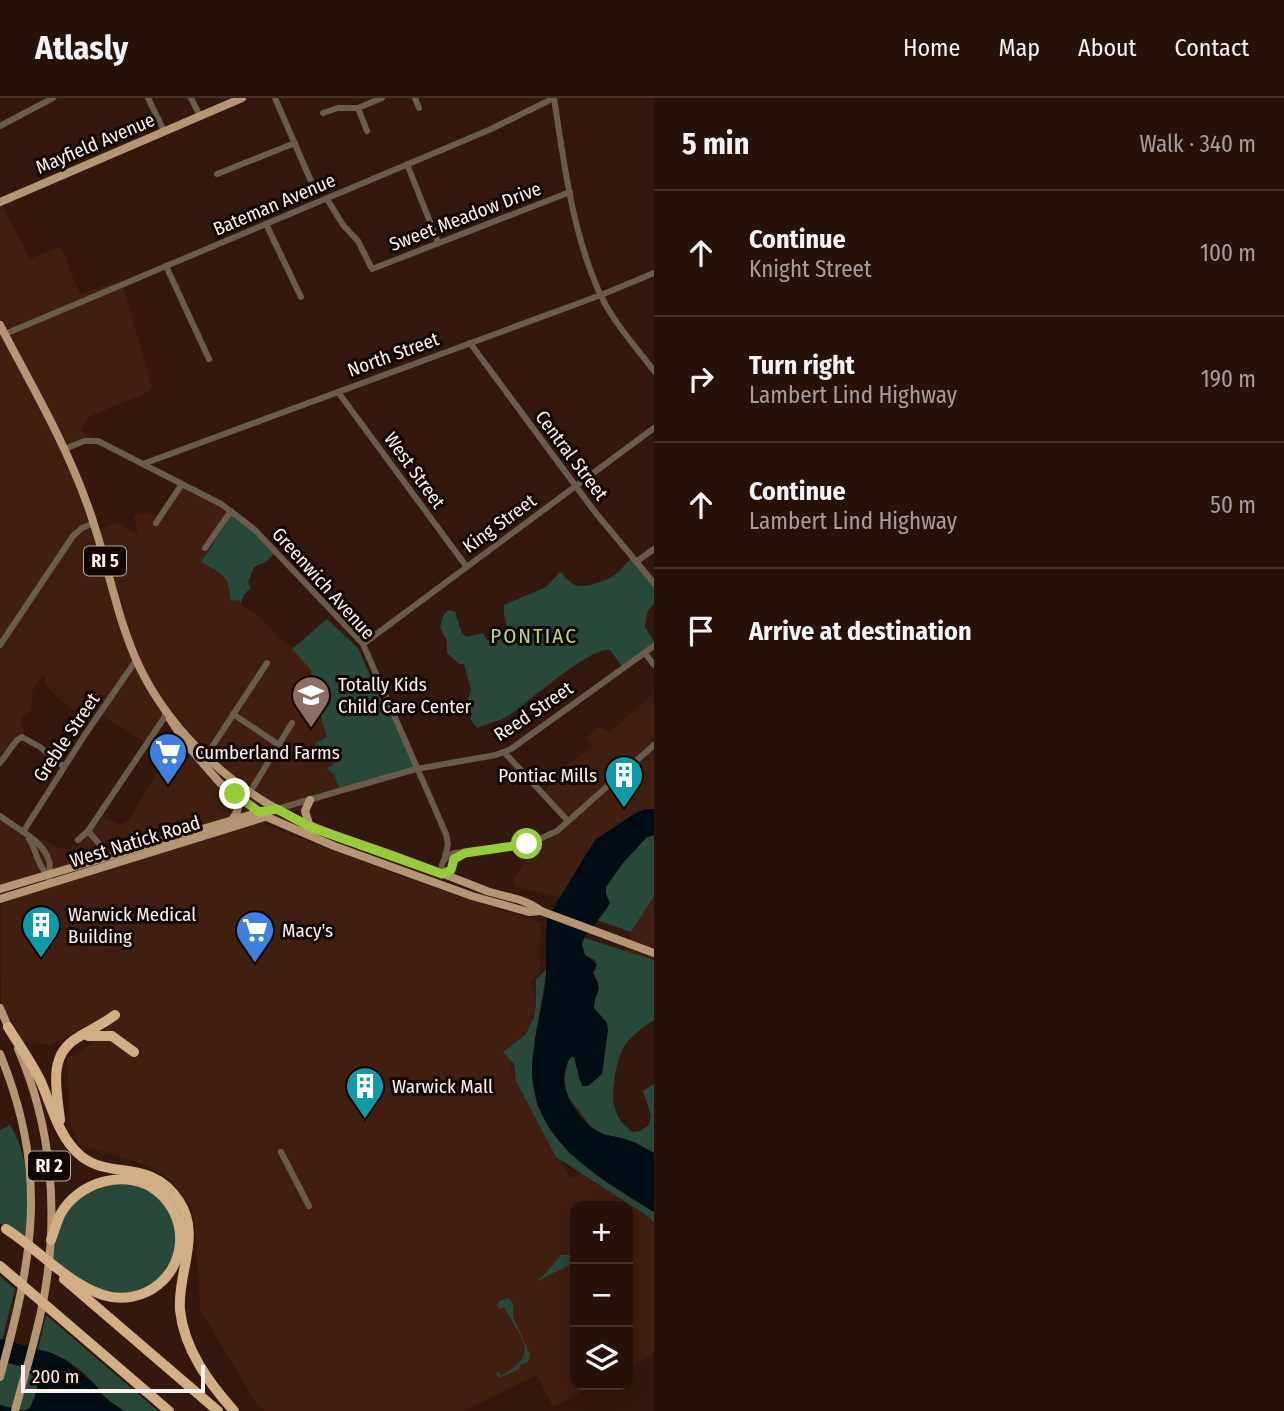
<!DOCTYPE html>
<html lang="en">
<head>
<meta charset="utf-8">
<style>
	body { margin:0; font-family:"Fira Sans Condensed",sans-serif; background:#2f1b13; color:#f1f3f6 }
	.controls { position:absolute; right:21px; bottom:21px; display:grid; overflow:hidden; border-radius:14px; box-shadow:0 4px 18px #0003 }
	.controls button { width:63px; height:63px; display:grid; place-items:center; padding:0; border:0; border-bottom:2px solid #43322b; background:#27120a; color:#f1f3f6; font:35px sans-serif }
	.scale { position:absolute; left:21px; bottom:18px; width:184px; box-sizing:border-box; padding-left:7px; border:4px solid #fdf1ed; border-top:0; font-size:19px; line-height:24px; white-space:nowrap; color:#fdf1ed; -webkit-text-stroke:5px #130704; paint-order:stroke }
	.stop { position:absolute; width:21px; height:21px; margin:-16px; border:5px solid #96cc3a; border-radius:50%; background:#fff }
	.stop.end { background:#96cc3a; border-color:#fff; box-shadow:0 2px 7px #0008 }
	.list { margin:0; padding:0; list-style:none }
	h2 { display:flex; justify-content:space-between; align-items:center; height:91px; margin:0; padding:0 28px; font-size:30px }
	h2 small { font-size:23px; font-weight:400; color:#a49e9c }
	.list li { display:grid; grid-template-columns:46px 1fr auto; gap:21px; align-items:center; box-sizing:border-box; height:126px; padding:0 28px; border-top:2px solid #43322b }
	.list b { display:block; font-size:26px; white-space:nowrap }
	.list p { margin:0; font-size:23px; white-space:nowrap; color:#a49e9c }
	.list em { font-size:23px; font-style:normal; color:#a49e9c }
	.icon { flex:none; width:38px; height:38px; fill:none; stroke:currentColor; stroke-width:2; stroke-linecap:round; stroke-linejoin:round }
	.map { position:relative; flex:none; width:654px; height:1313px; overflow:hidden }
	header { display:flex; align-items:center; gap:42px; box-sizing:border-box; height:98px; padding:0 35px; background:#27120a; border-bottom:2px solid #43322b }
	header strong { font-size:33px }
	nav { display:flex; gap:38px; margin-inline-start:auto; font-size:24px }
	main { display:flex }
	aside { flex:1; background:#27120a }
	.map>svg:first-child { display:block }
</style>
</head>
<body>
<header>
<strong>Atlasly</strong>
<nav><a>Home</a><a>Map</a><a>About</a><a>Contact</a></nav>
</header>
<main>
<div class="map">
<svg width="654" height="1313" viewBox="0 0 654 1313">
	<rect width="100%" height="100%" fill="#34180d"/>
	<g fill="#401e10">
		<polygon points="0,103 30,161 59,149 62,151 80,197 121,180 152,288 147,295 88,319 81,333 95,341 68,350 97,433 118,424 133,434 138,434 133,418 144,415 164,419 184,388 232,413 201,464 225,478 242,507 257,517 283,544 294,549 300,560 312,571 315,601 307,604 303,613 317,616 322,623 335,658 334,677 341,695 262,726 420,785 541,825 540,875 530,883 538,908 510,968 570,1080 581,1075 654,1120 654,1256 628,1270 628,1108 575,1108 575,1287 596,1287 553,1309 537,1277 464,1313 265,1313 256,1305 200,1212 196,1136 191,1108 171,1082 149,1068 81,1047 70,1026 67,960 102,941 109,917 50,947 23,944 7,916 1,911 0,718 33,740 42,741 59,750 70,751 78,748 99,716 120,727 128,723 171,652 183,643 167,614 146,645 102,617 92,625 69,610 49,591 44,584 46,579 43,577 32,594 31,613 21,619 24,638 0,664"/>
		<polygon points="654,595 654,711 635,716 595,742 561,800 516,789 513,781 527,761 567,723 542,695 557,681 555,676 592,648 587,640 593,633 600,629 610,634"/>
		<polygon points="654,798 654,862 625,854 631,834"/>
	</g>
	<g fill="#284839">
		<path d="M 233,415 L 276,454 L 266,464 L 254,469 L 248,484 L 251,490 L 244,496 L 241,505 L 239,502 L 231,503 C 228,475 224,478 201,464 Z"/>
		<path d="M 632,460 L 654,485 L 654,505 L 647,514 L 645,529 L 654,544 L 654,548 L 623,570 L 610,552 C 591,548 530,603 511,616 C 501,623 488,625 477,630 L 470,621 L 472,617 L 467,605 L 471,592 L 464,566 L 459,566 L 447,555 L 447,543 L 440,529 L 443,518 L 448,512 L 455,514 L 462,535 L 466,539 L 483,535 L 487,542 L 493,543 L 507,537 C 509,526 502,518 504,507 L 546,489 L 560,474 C 564,477 568,483 573,486 C 584,492 606,483 616,476 C 622,472 625,465 632,460 Z"/>
		<polygon points="327,521 358,550 382,604 388,603 416,670 341,695 334,677 327,670 336,664 335,658 317,651 316,645 327,639 314,598 311,572 292,551"/>
		<polygon points="654,737 654,798 631,834 597,822 609,805 606,796 606,789 622,766 647,739"/>
		<path d="M 584,840 L 654,862 L 654,922 C 624,942 619,950 614,985 C 612,997 613,1010 620,1022 C 623,1027 628,1029 632,1034 L 640,1033 L 649,1027 L 651,1017 L 643,993 L 654,986 L 654,1055 L 635,1044 L 603,1036 L 591,1029 L 566,996 L 563,986 L 569,960 L 574,959 L 580,984 L 604,964 L 607,925 L 594,910 C 595,892 604,894 593,875 L 596,870 L 595,862 L 585,857 L 581,850 Z"/>
		<polygon points="547,871 535,940 532,970 537,1007 569,1055 601,1080 654,1114 654,1125 649,1119 556,1059 516,983 514,966 503,954 525,937 534,919 536,908 536,881"/>
		<path d="M 10,1027 C 31,1061 29,1105 30,1143 L 16,1138 L 0,1125 L 0,1032 Z"/>
		<polygon points="145,1085 175,1116 177,1162 147,1194 104,1197 53,1165 50,1143 69,1106 95,1086"/>
		<polygon points="561,1157 574,1157 575,1164 536,1184 546,1175"/>
		<polygon points="0,1178 15,1191 2,1242 0,1241"/>
		<path d="M 509,1200 L 513,1206 L 513,1219 L 530,1256 L 528,1264 L 520,1267 L 519,1271 L 499,1280 L 496,1275 L 498,1274 L 501,1278 C 542,1255 521,1242 504,1209 L 500,1211 L 497,1207 L 499,1203 Z"/>
		<path d="M 46,1217 L 158,1313 C 148,1313 134,1313 125,1313 C 111,1309 102,1294 93,1284 C 77,1267 60,1257 38,1252 Z"/>
		<path d="M 0,1263 L 32,1271 C 42,1282 36,1297 30,1310 L 24,1313 L 0,1307 Z"/>
	</g>
	<g fill="#010d15">
		<path d="M 645,711 L 654,711 L 654,737 L 647,739 L 622,766 L 606,789 L 606,796 L 610,805 C 602,819 590,831 581,844 L 585,857 L 597,866 L 593,875 C 604,894 595,892 594,910 L 607,925 L 608,932 L 602,976 L 588,988 L 582,988 L 574,959 L 571,959 C 552,983 577,1026 603,1036 C 609,1038 617,1038 624,1041 C 635,1044 644,1050 654,1055 L 654,1114 C 599,1079 531,1044 532,969 C 533,944 540,919 544,895 C 549,869 543,844 548,819 L 595,742 L 634,716 Z"/>
		<path d="M 0,1241 L 52,1255 L 66,1262 L 95,1287 L 103,1298 L 124,1313 L 0,1313 L 0,1307 L 24,1313 L 30,1310 C 36,1297 42,1282 32,1271 L 0,1263 Z"/>
	</g>
	<g fill="none" stroke-linecap="round" stroke-linejoin="round">
		<g stroke="#6a5c4b" stroke-width="6">
			<polyline points="148,0 164,33"/>
			<polyline points="191,0 200,18"/>
			<polyline points="275,0 311,83"/>
			<polyline points="415,0 419,10"/>
			<path d="M 554,0 C 564,66 573,138 601,198 C 614,225 636,249 654,273"/>
			<polyline points="358,10 367,33"/>
			<polyline points="323,15 338,10 358,10 382,0"/>
			<polyline points="0,28 53,0"/>
			<polyline points="407,66 438,144"/>
			<polyline points="217,76 295,45"/>
			<polyline points="327,101 343,127 358,143 372,171 570,94"/>
			<polyline points="266,126 301,199"/>
			<polyline points="166,168 209,261"/>
			<polyline points="5,236 489,32 554,0"/>
			<polyline points="470,245 595,414 654,485"/>
			<polyline points="338,294 466,468"/>
			<polyline points="65,351 84,343 98,343 221,406 237,418 254,431 363,546 446,736 448,746 445,759"/>
			<polyline points="143,366 601,197 654,175"/>
			<polyline points="156,425 182,386"/>
			<polyline points="205,450 231,413"/>
			<polyline points="636,464 654,451"/>
			<polyline points="363,546 654,330"/>
			<polyline points="0,547 73,438 82,430 94,425"/>
			<polyline points="645,555 654,567"/>
			<polyline points="233,616 279,647"/>
			<polyline points="504,654 568,723"/>
			<polyline points="208,655 267,565"/>
			<polyline points="0,665 17,642 22,639 40,649 64,669"/>
			<polyline points="250,694 292,625"/>
			<polyline points="277,711 416,671 496,657 511,651 654,548"/>
			<path d="M 0,718 C 17,731 43,742 49,763 C 51,769 49,775 49,780"/>
			<polyline points="88,733 101,748 106,760"/>
			<polyline points="23,734 84,638 137,561"/>
			<path d="M 29,741 C 37,752 37,768 48,777"/>
			<polyline points="78,742 88,733 164,620 166,612"/>
			<polyline points="444,775 451,772 454,761 464,755"/>
			<path d="M 442,776 C 440,764 444,760 454,755 L 514,749 L 531,745 L 557,733 L 654,647"/>
			<polyline points="281,1054 309,1108"/>
		</g>
		<g stroke="#b59674" stroke-width="8">
			<polyline points="0,104 242,0"/>
			<path d="M 0,227 C 30,285 64,342 86,403 C 107,458 115,518 140,570 C 167,626 217,676 270,707 C 303,727 337,738 373,750 C 411,763 449,778 487,793 C 505,799 527,801 541,813 L 654,855"/>
			<polyline points="170,621 187,647 220,685 267,719 334,748 472,798 529,814 541,813"/>
			<path d="M 232,722 C 239,714 240,706 235,696"/>
			<polyline points="310,729 305,713 310,702"/>
			<polyline points="0,791 260,714"/>
			<polyline points="0,801 268,718"/>
			<polyline points="0,910 10,933"/>
			<path d="M 0,956 C 49,1075 33,1159 0,1279"/>
			<path d="M 15,1313 C 25,1275 37,1237 44,1199 C 59,1115 52,1029 18,951"/>
		</g>
		<g stroke="#d2ae84" stroke-width="10">
			<path d="M 8,929 C 19,947 32,965 41,984 C 52,1009 59,1040 81,1058 C 110,1082 151,1060 179,1103 C 202,1137 177,1175 180,1212 C 184,1251 209,1285 234,1313"/>
			<polyline points="88,938 112,938 134,954"/>
			<path d="M 60,1022 C 57,993 47,958 77,940 C 90,932 103,926 115,917"/>
			<path d="M 6,1131 C 39,1152 67,1185 103,1197 C 122,1203 144,1199 159,1186 C 188,1162 187,1117 157,1093 C 127,1069 77,1084 60,1117 C 57,1124 54,1133 51,1142"/>
			<polyline points="0,1168 169,1313"/>
			<polyline points="64,1181 218,1313"/>
		</g>
	</g>
	<g fill="none" stroke-linecap="round" stroke-linejoin="round">
		<polyline stroke="#96cc3a" stroke-width="9" points="235,696 259,714 277,711 310,729 442,776 451,772 454,761 465,755 527,746"/>
	</g>
	<defs>
		<symbol id="school-pin" viewBox="-11 -11 22 30"><path d="M0 17L-7.5 6A9.5 9.5 0 1 1 7.5 6Z" fill="#8d6e63" stroke="#130704"/><path d="M0-5L7-2L0 1L-7-2ZM-4 1L0 2.5L4 1V4Q0 6-4 4Z" fill="#fff"/></symbol>
		<symbol id="supermarket-pin" viewBox="-11 -11 22 30"><path d="M0 17L-7.5 6A9.5 9.5 0 1 1 7.5 6Z" fill="#3f7fe0" stroke="#130704"/><path d="M-6-5.5h2.5l.6 2H6L4.5 2H-2.5L-4.4-4H-6ZM-1.5 3.2a1.3 1.3 0 1 0 .1 0ZM3 3.2a1.3 1.3 0 1 0 .1 0Z" fill="#fff"/></symbol>
		<symbol id="building-pin" viewBox="-11 -11 22 30"><path d="M0 17L-7.5 6A9.5 9.5 0 1 1 7.5 6Z" fill="#0f9aa8" stroke="#130704"/><path d="M-4-6H4V6H1V3H-1V6H-4ZM-2.5-4.3h1.7v1.8h-1.7ZM.8-4.3h1.7v1.8H.8ZM-2.5-1h1.7V.8h-1.7ZM.8-1h1.7V.8H.8Z" fill="#fff"/></symbol>
	</defs>
	<g fill-rule="evenodd">
		<use href="#school-pin" x="289" y="575" width="44" height="60"/>
		<use href="#supermarket-pin" x="146" y="632" width="44" height="60"/>
		<use href="#building-pin" x="602" y="655" width="44" height="60"/>
		<use href="#building-pin" x="19" y="805" width="44" height="60"/>
		<use href="#supermarket-pin" x="233" y="810" width="44" height="60"/>
		<use href="#building-pin" x="343" y="966" width="44" height="60"/>
	</g>
	<g text-anchor="middle" stroke-width="6" stroke-linejoin="round" paint-order="stroke">
		<g fill="#130704" stroke="#b7aba7" stroke-width="2">
			<rect x="84" y="448.5" width="42" height="29" rx="5"/>
			<rect x="28" y="1053.5" width="42" height="29" rx="5"/>
		</g>
		<g font-size="18" font-weight="bold" fill="#fdf1ed">
			<text x="105" y="469">RI 5</text>
			<text x="49" y="1074">RI 2</text>
		</g>
		<g font-size="19" fill="#fdf1ed" stroke="#130704">
			<text transform="translate(95 45) rotate(-23)" y="7">Mayfield Avenue</text>
			<text transform="translate(274 106) rotate(-23)" y="7">Bateman Avenue</text>
			<text transform="translate(465 118) rotate(-21)" y="7">Sweet Meadow Drive</text>
			<text transform="translate(393 256) rotate(-20)" y="7">North Street</text>
			<text transform="translate(572 357) rotate(53)" y="7">Central Street</text>
			<text transform="translate(415 372) rotate(54)" y="7">West Street</text>
			<text transform="translate(499 425) rotate(-36)" y="7">King Street</text>
			<text transform="translate(324 485) rotate(48)" y="7">Greenwich Avenue</text>
			<text transform="translate(533 613) rotate(-34)" y="7">Reed Street</text>
			<text transform="translate(66 639) rotate(-56)" y="7">Greble Street</text>
			<text transform="translate(135 743) rotate(-17)" y="7">West Natick Road</text>
		</g>
		<g font-size="19" fill="#fdf1ed" stroke="#130704" text-anchor="start">
			<text x="338" y="593">Totally Kids<tspan x="338" dy="22">Child Care Center</tspan></text>
			<text x="195" y="661">Cumberland Farms</text>
			<text x="597" y="684" text-anchor="end">Pontiac Mills</text>
			<text x="68" y="823">Warwick Medical<tspan x="68" dy="22">Building</tspan></text>
			<text x="282" y="839">Macy's</text>
			<text x="392" y="995">Warwick Mall</text>
		</g>
		<g font-size="21" letter-spacing="2" fill="#b4d48d" stroke="#130704">
			<text x="534" y="545">PONTIAC</text>
		</g>
	</g>
</svg>
<div class="controls">
<button>+</button>
<button>−</button>
<button><svg class="icon" aria-label="layers" viewBox="0 0 24 24"><path d="M12 4l9 5-9 5-9-5zM3 14l9 5 9-5"/></svg></button>
</div>
<div class="scale">200 m</div>
<div class="stop" style="left:527px;top:746px"></div>
<div class="stop end" style="left:235px;top:696px"></div>
</div>
<aside>
<h2>5 min<small>Walk · 340 m</small></h2>
<ul class="list">
<li><svg class="icon" aria-label="ahead" viewBox="0 0 24 24"><path d="M12 20V5M6 11l6-6 6 6"/></svg><div><b>Continue</b><p>Knight Street</p></div><em>100 m</em></li>
<li><svg class="icon" aria-label="right" viewBox="0 0 24 24"><path d="M7 20v-9h11M14 6l5 5-5 5"/></svg><div><b>Turn right</b><p>Lambert Lind Highway</p></div><em>190 m</em></li>
<li><svg class="icon" aria-label="ahead" viewBox="0 0 24 24"><path d="M12 20V5M6 11l6-6 6 6"/></svg><div><b>Continue</b><p>Lambert Lind Highway</p></div><em>50 m</em></li>
<li><svg class="icon" aria-label="arrive" viewBox="0 0 24 24"><path d="M6 21V4h12l-3 4 3 4H6"/></svg><div><b>Arrive at destination</b></div></li>
</ul>
</aside>
</main>
</body>
</html>
